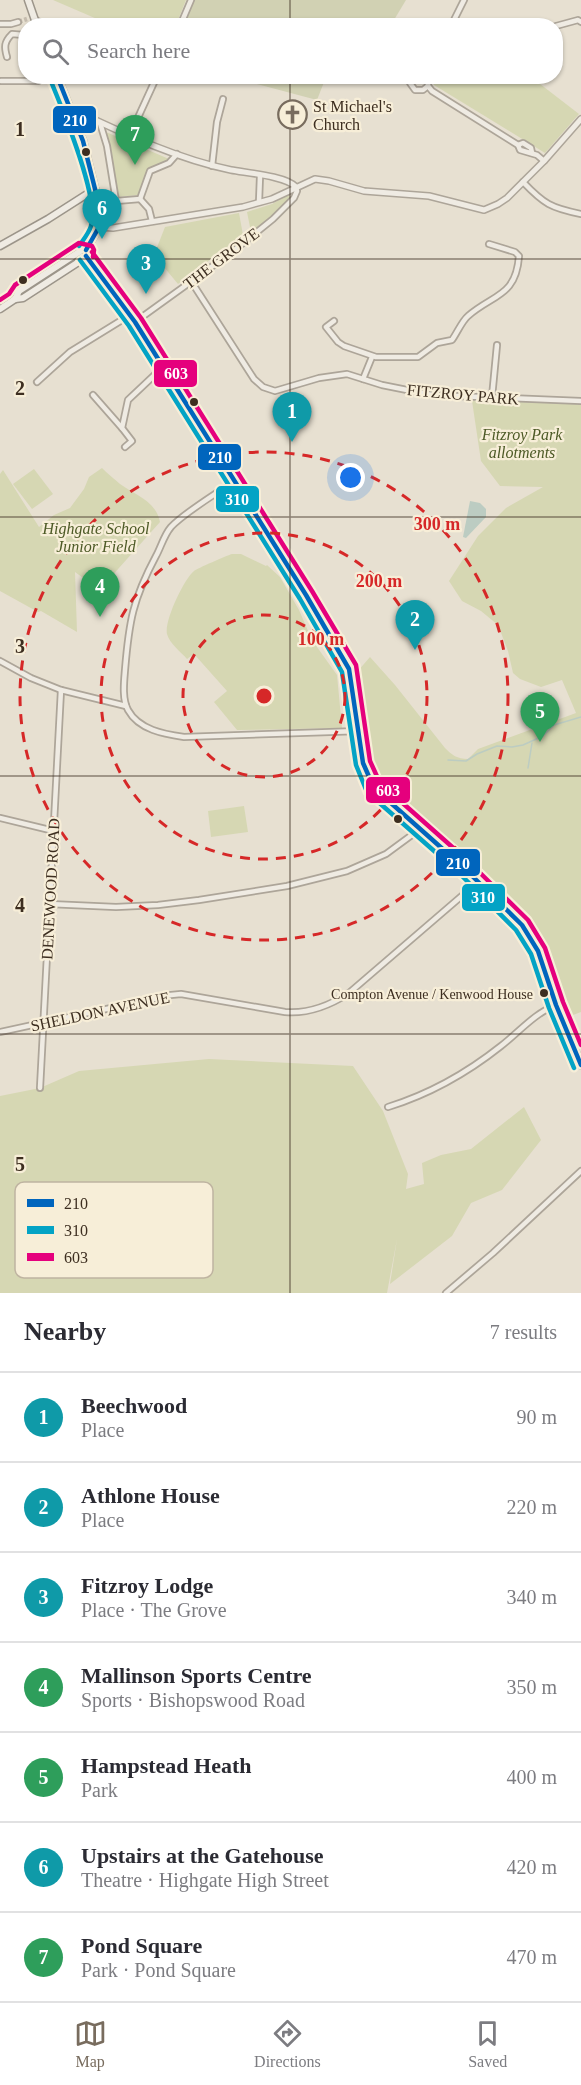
<!DOCTYPE html>
<html lang="en">
<head>
<meta charset="utf-8">
<style>
	body { margin:0; font-family:Georgia,serif; background:#f7f7f7; color:#2b2b33 }
	.you { position:absolute; left:351px; top:478px; width:21px; height:21px; margin:-15px; border:4px solid #fff; border-radius:50%; background:#1a73e8; box-shadow:0 0 0 9px #1a73e833 }
	.badge { display:grid; place-items:center; width:39px; height:39px; border-radius:50%; background:#786c5e; color:#fff; font-size:20px; font-weight:700 }
	.pin { position:absolute; translate:-50% -50px; filter:drop-shadow(0 2px 3px #0008) }
	.pin::after { content:''; position:absolute; top:32px; width:21px; height:18px; background:inherit; clip-path:polygon(0 0,100% 0,50% 100%) }
	.list { margin:0; padding:0; list-style:none }
	h2 { display:flex; justify-content:space-between; align-items:center; height:78px; margin:0; padding:0 24px; font-size:26px }
	h2 small { font-size:20px; font-weight:400; color:#7c7c81 }
	.list li { display:grid; grid-template-columns:39px 1fr auto; gap:18px; align-items:center; box-sizing:border-box; height:90px; padding:0 24px; border-top:2px solid #e1e1e2 }
	.list b { display:block; font-size:22px; white-space:nowrap }
	.list p { margin:0; font-size:20px; white-space:nowrap; color:#7c7c81 }
	.list em { font-size:20px; font-style:normal; color:#7c7c81 }
	.icon { flex:none; width:33px; height:33px; fill:none; stroke:currentColor; stroke-width:2; stroke-linecap:round; stroke-linejoin:round }
	.map { position:relative; flex:none; width:581px; height:1293px; overflow:hidden }
	.search { position:absolute; background:#fff; box-shadow:0 2px 4px #0004; left:18px; right:18px; top:18px; height:66px; display:flex; align-items:center; gap:15px; box-sizing:border-box; padding:0 21px; border-radius:24px; color:#7c7c81; font-size:22px }
	.sheet { height:708px; background:#fff }
	nav { display:flex; justify-content:space-around; align-items:center; box-sizing:border-box; height:84px; border-top:2px solid #e1e1e2; background:#fff; font-size:16px; color:#7c7c81 }
	nav a { display:grid; justify-items:center; gap:3px }
	nav .on { color:#786c5e }
	.map>svg:first-child { display:block }
</style>
</head>
<body>
<div class="map">
<svg width="581" height="1293" viewBox="0 0 581 1293">
	<rect width="100%" height="100%" fill="#e7e0d1"/>
	<g fill="#d6d7b3">
		<polygon points="53,0 186,0 176,25 111,25"/>
		<polygon points="487,77 531,77 579,114 545,153 434,85 432,77"/>
		<polygon points="106,132 169,159 148,170 140,195 117,197 110,145"/>
		<path d="M 291,193 C 287,207 263,223 251,232 L 247,212 L 272,204 Z"/>
		<polygon points="239,213 243,235 178,284 154,255 165,227"/>
		<path d="M 492,397 L 581,401 L 581,1012 L 573,1015 L 565,1007 L 543,947 L 509,900 L 462,853 L 404,804 L 381,781 L 376,771 L 367,735 L 360,678 L 357,672 L 370,657 L 395,685 L 445,748 C 452,755 457,759 468,759 L 478,749 L 576,713 L 562,680 L 541,687 L 520,679 L 513,673 L 508,651 L 498,625 L 481,611 L 462,601 L 449,581 L 478,536 L 506,508 L 543,487 L 500,486 L 481,461 L 472,401 Z"/>
		<path d="M 102,468 C 107,473 114,479 120,484 C 135,495 156,501 160,522 L 102,587 L 94,586 L 75,572 L 77,632 L 41,611 L 38,612 L 0,591 L 0,474 L 3,470 L 39,527 L 54,515 L 70,508 L 84,489 L 89,477 Z"/>
		<polygon points="34,469 53,494 32,509 13,484"/>
		<path d="M 232,554 L 241,554 L 266,566 L 267,565 L 280,577 L 299,610 L 312,640 L 337,675 L 342,728 L 237,730 L 214,702 L 227,691 L 194,654 L 187,659 C 181,652 169,643 167,634 C 164,621 184,579 194,571 C 196,569 228,555 232,554 Z"/>
		<polygon points="244,806 248,832 211,837 208,811"/>
		<polygon points="209,1059 353,1066 383,1111 408,1174 406,1189 424,1184 422,1163 441,1155 471,1149 524,1107 541,1140 502,1190 471,1203 452,1236 390,1284 397,1239 387,1293 0,1293 0,1096 40,1088 79,1071"/>
	</g>
	<g fill="#d1d1b3">
		<polygon points="192,0 406,0 391,25 182,26"/>
		<polygon points="231,77 326,77 317,100"/>
	</g>
	<polygon fill="#bcccc2" points="470,501 480,503 486,509 486,517 466,538 463,537"/>
	<g fill="none" stroke-linecap="round" stroke-linejoin="round">
		<g stroke="#bcccc2" stroke-width="1.5">
			<polyline points="448,760 466,761 477,754 497,746 512,747 523,745 543,736 554,725 581,717"/>
			<polyline points="528,768 532,743"/>
		</g>
		<polyline stroke="#c5bcae" stroke-width="4.5" stroke-dasharray="4.5 2" stroke-linecap="butt" points="18,22 27,19"/>
		<defs>
			<polyline id="pedestrian" points="109,222 112,209 116,201"/>
			<g id="minor">
				<polyline points="35,20 48,26"/>
				<polyline points="0,24 11,24 18,22"/>
				<polyline points="180,26 191,0"/>
				<polyline points="451,26 464,0"/>
				<polyline points="556,26 578,20 581,22"/>
				<path d="M 7,57 C 4,47 4,42 12,34 L 24,35"/>
				<polyline points="411,76 410,83 415,90 423,90 428,86"/>
				<polyline points="428,76 428,86 432,91 518,145 520,150 537,155 544,161"/>
				<polyline points="1,81 38,81 50,76"/>
				<polyline points="100,123 107,146 116,201 140,199 150,171 169,163 177,154"/>
				<polyline points="130,135 157,76"/>
				<polyline points="518,145 523,143 531,148 532,153"/>
				<polyline points="212,166 217,122 223,99"/>
				<path d="M 523,182 C 544,204 551,208 581,214"/>
				<polyline points="140,199 149,209 152,221"/>
				<polyline points="259,202 260,176"/>
				<polyline points="191,281 254,379 263,387 275,391 319,378 347,374 382,385 432,395 581,401"/>
				<path d="M 334,321 L 326,327 L 338,342 L 344,346 L 376,357 L 418,357 L 437,343 L 452,340 C 457,333 462,321 468,316 C 493,294 516,297 519,256 L 515,252 L 489,244"/>
				<polyline points="135,322 232,252 273,219 294,198 297,191 296,187"/>
				<polyline points="363,379 372,357"/>
				<polyline points="37,382 70,352 130,315"/>
				<polyline points="93,395 122,428"/>
				<polyline points="492,397 497,345"/>
				<polyline points="125,447 132,441 122,428 128,400 163,367"/>
				<path d="M 234,481 C 216,494 185,512 171,527 C 164,535 161,547 156,556 C 133,599 129,621 125,670 C 124,682 122,699 128,710 C 139,730 164,734 184,737 L 360,731"/>
				<polyline points="0,661 31,678 61,690 126,706"/>
				<polyline points="0,818 54,831"/>
				<polyline points="49,904 116,907 158,905 199,900 287,886 347,871 386,854 420,829"/>
				<path d="M 0,1032 L 171,995 L 181,994 L 285,1012 C 308,1014 329,1006 349,993 L 478,882"/>
				<polyline points="40,1088 61,690"/>
				<path d="M 388,1107 C 430,1094 467,1073 501,1046 C 519,1032 535,1013 556,1005"/>
				<polyline points="446,1293 493,1253 581,1171"/>
			</g>
			<g id="tertiary">
				<path d="M 73,112 L 76,111 C 125,134 177,159 231,170 C 247,173 286,176 296,187"/>
				<polyline points="99,227 113,228 243,207 272,199 315,179 329,181 364,191 429,196 484,210 498,204 507,198 544,161 581,119"/>
			</g>
			<g id="secondary">
				<polyline points="28,0 37,26"/>
				<polyline points="57,76 83,141 98,201 99,227 86,250"/>
				<polyline points="0,246 48,219 95,189"/>
				<polyline points="86,256 135,322 306,595 344,660 349,669 352,686 363,763 374,788 463,867 522,925 538,951 556,1005 581,1065"/>
				<polyline points="15,299 23,298 77,263 82,257"/>
				<polyline points="0,309 15,299 19,291 82,250 86,250"/>
			</g>
		</defs>
		<use href="#pedestrian" stroke="#ada599" stroke-width="6"/>
		<use href="#minor" stroke="#ada599" stroke-width="8"/>
		<use href="#tertiary" stroke="#ada599" stroke-width="8"/>
		<use href="#secondary" stroke="#9c958a" stroke-width="9"/>
		<use href="#pedestrian" stroke="#efebe3" stroke-width="3"/>
		<use href="#minor" stroke="#efebe3" stroke-width="4.5"/>
		<use href="#tertiary" stroke="#efebe3" stroke-width="5"/>
		<use href="#secondary" stroke="#efebe3" stroke-width="6"/>
		<defs>
			<g id="bus-1">
				<polyline points="57,76 83,141 98,201 99,227 86,250"/>
				<polyline points="86,256 135,322 306,595 349,669 363,763 374,788 463,867 522,925 538,951 556,1005 581,1065"/>
			</g>
			<g id="bus-2">
				<path d="M 50,79 C 62,108 100,198 91,226 C 89,233 83,240 79,246"/>
				<polyline points="80,260 129,326 300,599 342,672 356,765 367,792 458,872 516,930 531,954 549,1008 574,1068"/>
			</g>
			<g id="bus-3">
				<polyline points="92,252 141,318 312,591 356,665 370,761 380,783 468,861 528,920 545,948 563,1002 581,1045"/>
				<polyline points="0,300 9,294 15,285 79,243 92,246 94,250 93,257"/>
			</g>
		</defs>
		<use href="#bus-1" stroke="#f7eed8" stroke-width="9"/>
		<use href="#bus-2" stroke="#f7eed8" stroke-width="9"/>
		<use href="#bus-3" stroke="#f7eed8" stroke-width="9"/>
		<use href="#bus-1" stroke="#0065bd" stroke-width="4.5"/>
		<use href="#bus-2" stroke="#03a3c5" stroke-width="4.5"/>
		<use href="#bus-3" stroke="#e5007d" stroke-width="4.5"/>
	</g>
	<path fill="none" stroke="#3d2e20" stroke-width="1.5" stroke-opacity="0.55" d="M 290,0 L 290,26M 290,76 L 290,1293M 0,259 L 581,259M 0,517 L 581,517M 0,776 L 581,776M 0,1034 L 581,1034"/>
	<g fill="none" stroke="#d62828" stroke-width="3" stroke-dasharray="10 8">
		<circle cx="264" cy="696" r="81"/>
		<circle cx="264" cy="696" r="163"/>
		<circle cx="264" cy="696" r="244"/>
	</g>
	<defs>
		<symbol id="church-ring" viewBox="-11 -11 22 22"><circle r="9.5" fill="#f7eed8" stroke="#786c5e" stroke-width="1.5"/><path d="M-1.2-6h2.4v3.5h3.3v2.4h-3.3V6h-2.4V-.1h-3.3v-2.4h3.3Z" fill="#786c5e"/></symbol>
	</defs>
	<g fill-rule="evenodd">
		<use href="#church-ring" x="276" y="98" width="33" height="33"/>
	</g>
	<g fill="#3d2e20" stroke="#f7eed8" stroke-width="2">
		<circle cx="86" cy="152" r="5"/>
		<circle cx="23" cy="280" r="5"/>
		<circle cx="194" cy="402" r="5"/>
		<circle cx="398" cy="819" r="5"/>
		<circle cx="544" cy="993" r="5"/>
	</g>
	<g text-anchor="middle" stroke-width="4.5" stroke-linejoin="round" paint-order="stroke">
		<g font-size="14" fill="#3d2e20" stroke="#f7eed8" text-anchor="end">
			<text x="533" y="999">Compton Avenue / Kenwood House</text>
		</g>
		<g font-size="16" fill="#3d2e20" stroke="#f7eed8" text-anchor="start">
			<text x="313" y="112">St Michael's<tspan x="313" dy="18">Church</tspan></text>
		</g>
		<g font-size="16" fill="#3d2e20" stroke="#f7eed8">
			<text transform="translate(221 258) rotate(-37)" y="6">THE GROVE</text>
			<text transform="translate(463 394) rotate(5)" y="6">FITZROY PARK</text>
			<text transform="translate(50 889) rotate(-87)" y="6">DENEWOOD ROAD</text>
			<text transform="translate(100 1011) rotate(-12)" y="6">SHELDON AVENUE</text>
		</g>
		<g font-size="16" font-style="italic" fill="#4d5a26" stroke="#f7eed8">
			<text x="522" y="440">Fitzroy Park<tspan x="522" dy="18">allotments</tspan></text>
			<text x="96" y="534">Highgate School<tspan x="96" dy="18">Junior Field</tspan></text>
		</g>
	</g>
	<rect x="15" y="1182" width="198" height="96" rx="9" fill="#f7eed8" stroke="#bfb4a1" stroke-width="1.5"/>
	<rect x="27" y="1199" width="27" height="8" fill="#0065bd"/>
	<rect x="27" y="1226" width="27" height="8" fill="#03a3c5"/>
	<rect x="27" y="1253" width="27" height="8" fill="#e5007d"/>
	<g font-size="16" fill="#3d2e20">
		<text x="64" y="1209">210</text>
		<text x="64" y="1236">310</text>
		<text x="64" y="1263">603</text>
	</g>
	<g font-size="20" text-anchor="middle" font-weight="bold" fill="#3d2e20" stroke="#f7eed8" stroke-width="4.5" stroke-linejoin="round" paint-order="stroke">
		<text x="20" y="136">1</text>
		<text x="20" y="395">2</text>
		<text x="20" y="653">3</text>
		<text x="20" y="912">4</text>
		<text x="20" y="1171">5</text>
	</g>
	<circle cx="264" cy="696" r="9" fill="#d62828" stroke="#f7eed8" stroke-width="3"/>
	<g font-size="18" text-anchor="middle" font-weight="bold" fill="#d62828" stroke="#f7eed8" stroke-width="4.5" stroke-linejoin="round" paint-order="stroke">
		<text x="437" y="530">300 m</text>
		<text x="379" y="587">200 m</text>
		<text x="321" y="645">100 m</text>
	</g>
	<g stroke="#f7eed8" stroke-width="2">
		<rect x="52" y="105" width="45" height="29" rx="6" fill="#0065bd"/>
		<rect x="153" y="359" width="45" height="29" rx="6" fill="#e5007d"/>
		<rect x="197" y="443" width="45" height="28" rx="6" fill="#0065bd"/>
		<rect x="215" y="485" width="45" height="28" rx="6" fill="#03a3c5"/>
		<rect x="365" y="776" width="46" height="28" rx="6" fill="#e5007d"/>
		<rect x="435" y="848" width="46" height="29" rx="6" fill="#0065bd"/>
		<rect x="461" y="883" width="45" height="29" rx="6" fill="#03a3c5"/>
	</g>
	<g font-size="16" text-anchor="middle" font-weight="bold" fill="#fff">
		<text x="75" y="126">210</text>
		<text x="176" y="379">603</text>
		<text x="220" y="463">210</text>
		<text x="237" y="505">310</text>
		<text x="388" y="796">603</text>
		<text x="458" y="869">210</text>
		<text x="483" y="903">310</text>
	</g>
</svg>
<div class="you"></div>
<div class="pin badge" style="left:292px;top:442px;background:#0f9aa8">1</div>
<div class="pin badge" style="left:415px;top:650px;background:#0f9aa8">2</div>
<div class="pin badge" style="left:146px;top:294px;background:#0f9aa8">3</div>
<div class="pin badge" style="left:100px;top:617px;background:#2e9e5b">4</div>
<div class="pin badge" style="left:540px;top:742px;background:#2e9e5b">5</div>
<div class="pin badge" style="left:102px;top:239px;background:#0f9aa8">6</div>
<div class="pin badge" style="left:135px;top:165px;background:#2e9e5b">7</div>
<div class="search"><svg class="icon" aria-label="search" viewBox="0 0 24 24"><circle cx="10" cy="10" r="6"/><path d="M15 15l6 6"/></svg>Search here</div>
</div>
<section class="sheet">
<h2>Nearby<small>7 results</small></h2>
<ul class="list">
<li><span class="badge" style="background:#0f9aa8">1</span><div><b>Beechwood</b><p>Place</p></div><em>90 m</em></li>
<li><span class="badge" style="background:#0f9aa8">2</span><div><b>Athlone House</b><p>Place</p></div><em>220 m</em></li>
<li><span class="badge" style="background:#0f9aa8">3</span><div><b>Fitzroy Lodge</b><p>Place · The Grove</p></div><em>340 m</em></li>
<li><span class="badge" style="background:#2e9e5b">4</span><div><b>Mallinson Sports Centre</b><p>Sports · Bishopswood Road</p></div><em>350 m</em></li>
<li><span class="badge" style="background:#2e9e5b">5</span><div><b>Hampstead Heath</b><p>Park</p></div><em>400 m</em></li>
<li><span class="badge" style="background:#0f9aa8">6</span><div><b>Upstairs at the Gatehouse</b><p>Theatre · Highgate High Street</p></div><em>420 m</em></li>
<li><span class="badge" style="background:#2e9e5b">7</span><div><b>Pond Square</b><p>Park · Pond Square</p></div><em>470 m</em></li>
</ul>
</section>
<nav>
<a class="on"><svg class="icon" aria-label="map" viewBox="0 0 24 24"><path d="M3 6l6-2 6 2 6-2v14l-6 2-6-2-6 2zM9 4v14M15 6v14"/></svg>Map</a>
<a><svg class="icon" aria-label="directions" viewBox="0 0 24 24"><path d="M12 3l9 9-9 9-9-9zM9 14v-3h6M13 9l2 2-2 2"/></svg>Directions</a>
<a><svg class="icon" aria-label="saved" viewBox="0 0 24 24"><path d="M7 4h10v16l-5-4-5 4z"/></svg>Saved</a>
</nav>
</body>
</html>
